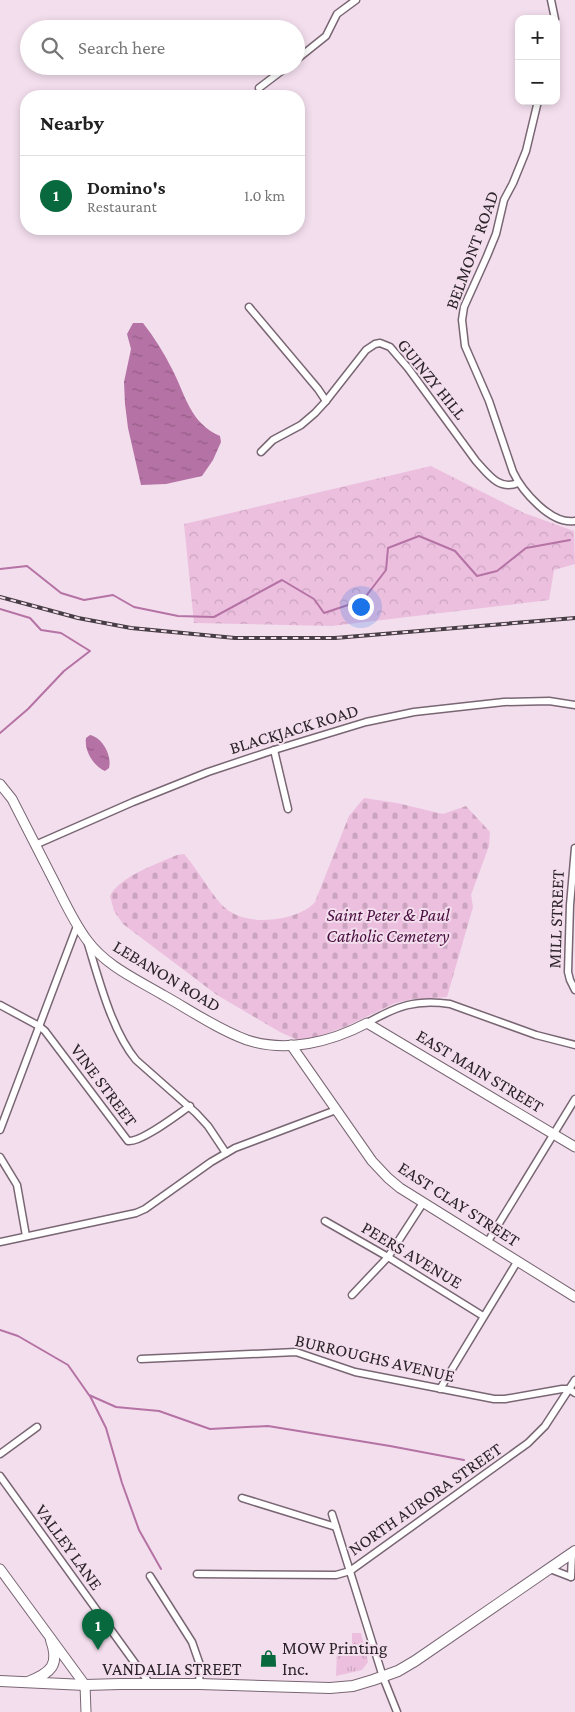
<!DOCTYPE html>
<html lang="en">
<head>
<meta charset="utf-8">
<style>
	body { margin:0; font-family:"Crimson Pro",serif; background:#f6f6f6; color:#222 }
	.controls { position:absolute; right:15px; top:15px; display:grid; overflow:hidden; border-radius:10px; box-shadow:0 2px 8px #0003 }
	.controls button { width:45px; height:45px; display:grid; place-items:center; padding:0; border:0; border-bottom:1px solid #e0e0e0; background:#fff; color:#222; font:25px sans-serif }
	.you { position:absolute; left:360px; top:606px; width:18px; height:18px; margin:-12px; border:4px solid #fff; border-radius:50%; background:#1a73e8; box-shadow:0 0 0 8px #1a73e833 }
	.badge { display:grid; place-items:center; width:32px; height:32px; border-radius:50%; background:#07693d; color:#fff; font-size:16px; font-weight:700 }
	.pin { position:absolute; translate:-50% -41px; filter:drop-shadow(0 1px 2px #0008) }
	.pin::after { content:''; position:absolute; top:26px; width:18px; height:15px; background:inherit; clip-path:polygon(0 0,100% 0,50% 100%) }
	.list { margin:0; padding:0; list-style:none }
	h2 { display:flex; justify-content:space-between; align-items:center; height:65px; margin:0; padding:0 20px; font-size:21px }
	h2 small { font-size:16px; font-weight:400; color:#767676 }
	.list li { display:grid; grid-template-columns:32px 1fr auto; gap:15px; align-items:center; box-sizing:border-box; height:80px; padding:0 20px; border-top:1px solid #e0e0e0 }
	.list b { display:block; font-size:19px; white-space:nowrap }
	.list p { margin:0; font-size:16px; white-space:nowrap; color:#767676 }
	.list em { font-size:16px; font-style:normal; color:#767676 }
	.icon { flex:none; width:28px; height:28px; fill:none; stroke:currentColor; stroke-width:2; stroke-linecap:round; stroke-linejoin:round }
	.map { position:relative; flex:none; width:575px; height:1712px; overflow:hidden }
	.search { position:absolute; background:#fff; box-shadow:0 2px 8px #0003; left:20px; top:20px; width:285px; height:55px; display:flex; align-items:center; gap:12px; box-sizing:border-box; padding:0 18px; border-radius:28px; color:#767676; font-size:19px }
	.panel { position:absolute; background:#fff; box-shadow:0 2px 8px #0003; left:20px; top:90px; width:285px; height:145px; border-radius:20px }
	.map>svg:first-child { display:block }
</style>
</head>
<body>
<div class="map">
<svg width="575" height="1712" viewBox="0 0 575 1712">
	<defs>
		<pattern id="grass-tufts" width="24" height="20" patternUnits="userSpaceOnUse" patternTransform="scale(1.25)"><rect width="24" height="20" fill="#ecbfdf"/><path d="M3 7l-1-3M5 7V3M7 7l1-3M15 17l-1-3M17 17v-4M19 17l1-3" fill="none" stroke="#cba4c0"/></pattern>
		<pattern id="forest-crowns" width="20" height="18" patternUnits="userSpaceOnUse" patternTransform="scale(1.25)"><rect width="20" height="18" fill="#ecbfdf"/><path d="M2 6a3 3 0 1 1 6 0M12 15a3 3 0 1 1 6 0" fill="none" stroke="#cba4c0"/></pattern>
		<pattern id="cemetery-stones" width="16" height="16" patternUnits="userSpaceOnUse" patternTransform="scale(1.25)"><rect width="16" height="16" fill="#ecbfdf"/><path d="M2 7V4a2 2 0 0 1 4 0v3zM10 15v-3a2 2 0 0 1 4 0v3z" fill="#cba4c0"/></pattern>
		<pattern id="water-ripples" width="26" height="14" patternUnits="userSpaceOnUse" patternTransform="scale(1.25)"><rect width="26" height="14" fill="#b572a4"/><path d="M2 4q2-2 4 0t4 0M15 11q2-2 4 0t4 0" fill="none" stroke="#945d86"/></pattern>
	</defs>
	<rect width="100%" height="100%" fill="#f3deed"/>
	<polygon fill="url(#grass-tufts)" points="352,1633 361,1633 368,1662 362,1670 336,1676 337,1652 344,1652 345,1648 352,1647"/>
	<polygon fill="url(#forest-crowns)" points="431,466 524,513 574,531 575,564 554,570 549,600 332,626 194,623 184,524"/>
	<path fill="url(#cemetery-stones)" d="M 364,798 L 397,803 L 443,814 L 466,806 L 490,832 L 489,846 L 471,895 L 473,907 L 447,997 L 413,999 L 395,1003 L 347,1026 L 317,1037 L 298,1040 L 280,1032 L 217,995 L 123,924 L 114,911 L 110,896 C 120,876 157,864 177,855 L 184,854 C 198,870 207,888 221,904 C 239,925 280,923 303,911 C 308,909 312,905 315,902 L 349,816 Z"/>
	<g fill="url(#water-ripples)">
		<path d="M 133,323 L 143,323 C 154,337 164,353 172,369 C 186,396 190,423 220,436 L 221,442 L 213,460 L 202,476 L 166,484 L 141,485 L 128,428 L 125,404 L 124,382 L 131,349 L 127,334 Z"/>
		<path d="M 90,735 C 103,738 112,756 109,768 L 105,771 C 93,766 84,750 86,738 Z"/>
	</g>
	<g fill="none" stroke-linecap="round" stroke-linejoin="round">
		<g stroke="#b572a4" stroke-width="2">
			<polyline points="0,569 27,566 61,593 84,600 113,595 134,607 178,616 214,617 282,580 314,599 324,613 363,600 386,570 388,548 419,536 455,551 477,576 497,571 526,548 570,540"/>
			<polyline points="0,609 30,618 41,630 61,633 90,651 64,671 28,709 0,733"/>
			<polyline points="0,1330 18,1336 68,1365 89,1395 116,1407 159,1411 210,1429 268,1426 390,1446 464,1460"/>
			<polyline points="90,1396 106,1428 122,1483 139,1530 161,1569"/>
		</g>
		<defs>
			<g id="street">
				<polyline points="551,0 555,19"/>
				<polyline points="296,60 326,36 337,14 356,0"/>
				<polyline points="259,88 288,66"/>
				<path d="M 538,101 L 526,151 L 513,183 L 504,200 L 496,234 L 487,256 L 464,307 L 462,320 L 465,346 L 489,401 L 513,472 C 522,491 551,525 575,521"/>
				<polyline points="249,307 318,389 326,401"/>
				<path d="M 261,452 L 273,440 L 301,425 L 315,413 L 326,401 L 366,350 L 375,344 L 380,343 L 390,347 L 408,368 L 476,461 C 488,474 499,491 518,483"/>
				<polyline points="274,750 288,809"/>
				<polyline points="35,845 133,802 208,772 274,750 366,722 414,712 504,702 549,701 575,705"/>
				<polyline points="575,848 570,905 568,972 570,980 575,990"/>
				<path d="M 88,944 C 99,980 112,1031 136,1060 L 196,1113 L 208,1126 L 226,1153"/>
				<path d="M 0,1005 L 39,1026 L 45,1031 L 128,1141 C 141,1143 178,1114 190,1106"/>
				<path d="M 367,1023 C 397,1006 416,999 450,1004 L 536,1035 L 575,1045"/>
				<polyline points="0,1130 77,926"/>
				<polyline points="0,1157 17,1185 26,1236"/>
				<polyline points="325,1221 388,1257 483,1316"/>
				<polyline points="0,1242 136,1213 145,1209 211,1162 235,1148 336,1110"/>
				<polyline points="487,1243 575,1099"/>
				<polyline points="352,1295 388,1257 423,1203"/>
				<polyline points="141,1359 296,1352 355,1372 494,1399 505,1399 562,1389 569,1389 575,1393"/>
				<polyline points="440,1389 517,1262"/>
				<polyline points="0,1454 37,1427"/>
				<polyline points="0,1476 150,1684"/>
				<polyline points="242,1498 336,1527"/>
				<polyline points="332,1514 383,1677 397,1712"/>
				<polyline points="550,1569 571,1577"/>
				<polyline points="197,1574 336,1575 350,1571 528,1443 545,1426 575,1380"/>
				<polyline points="150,1576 192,1642 200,1665 199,1684"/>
				<polyline points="571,1577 572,1553"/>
			</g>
			<g id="secondary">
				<path d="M 0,784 L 12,799 C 27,828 42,858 57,887 C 66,905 75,924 87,940 C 106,966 136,979 163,995 C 190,1010 217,1029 247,1040 C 287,1053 331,1042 367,1023 L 575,1147"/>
				<polyline points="291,1045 372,1161 388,1178 400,1188 575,1297"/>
				<polyline points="0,1569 85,1685 86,1712"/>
			</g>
			<g id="primary">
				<polyline points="0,1681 85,1685 120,1684 199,1684 330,1688 353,1686 373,1680 398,1671 415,1661 575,1551"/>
				<path d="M 28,1682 C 51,1673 60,1665 51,1640"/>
			</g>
		</defs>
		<use href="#street" stroke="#796673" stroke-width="9"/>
		<use href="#secondary" stroke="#796673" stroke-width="11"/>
		<use href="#primary" stroke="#796673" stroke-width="12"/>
		<use href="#street" stroke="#fff" stroke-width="6"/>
		<use href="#secondary" stroke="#fff" stroke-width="9"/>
		<use href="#primary" stroke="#fff" stroke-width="10"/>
		<defs>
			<polyline id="rail" points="0,597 78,618 131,628 235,638 335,638 575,618"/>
		</defs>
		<use href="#rail" stroke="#473d44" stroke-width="4"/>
		<use href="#rail" stroke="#f3deed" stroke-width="2" stroke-dasharray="5.5" stroke-linecap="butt"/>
	</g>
	<defs>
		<symbol id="shop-bare" viewBox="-9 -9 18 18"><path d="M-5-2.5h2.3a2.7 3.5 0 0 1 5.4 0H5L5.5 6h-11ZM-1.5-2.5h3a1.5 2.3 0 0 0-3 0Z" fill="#07693d" stroke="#f3deed" stroke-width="2.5" paint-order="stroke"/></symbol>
	</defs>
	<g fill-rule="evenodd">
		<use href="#shop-bare" x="256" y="1646" width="25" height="25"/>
	</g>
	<g text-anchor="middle" stroke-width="4" stroke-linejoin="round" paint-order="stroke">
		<g font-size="18" fill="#2d252b" stroke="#f3deed">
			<text transform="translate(472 250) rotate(-70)" y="6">BELMONT ROAD</text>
			<text transform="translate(432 379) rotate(51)" y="6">GUINZY HILL</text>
			<text transform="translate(294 729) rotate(-17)" y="6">BLACKJACK ROAD</text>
			<text transform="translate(556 919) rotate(-88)" y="6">MILL STREET</text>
			<text transform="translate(167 976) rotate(31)" y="6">LEBANON ROAD</text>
			<text transform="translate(480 1071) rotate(31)" y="6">EAST MAIN STREET</text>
			<text transform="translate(104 1085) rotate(53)" y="6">VINE STREET</text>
			<text transform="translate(459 1204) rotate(33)" y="6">EAST CLAY STREET</text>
			<text transform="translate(412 1255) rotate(31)" y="6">PEERS AVENUE</text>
			<text transform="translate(375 1358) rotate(13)" y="6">BURROUGHS AVENUE</text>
			<text transform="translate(425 1499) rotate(-35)" y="6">NORTH AURORA STREET</text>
			<text transform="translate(69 1547) rotate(54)" y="6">VALLEY LANE</text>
			<text x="172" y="1675">VANDALIA STREET</text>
		</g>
		<g font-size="18" font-style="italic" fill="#4b0e40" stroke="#f3deed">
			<text x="388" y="921">Saint Peter &amp; Paul<tspan x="388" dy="21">Catholic Cemetery</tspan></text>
		</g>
		<g font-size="18" fill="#2d252b" stroke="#f3deed" text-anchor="start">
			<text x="282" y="1654">MOW Printing<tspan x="282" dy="21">Inc.</tspan></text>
		</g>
	</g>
</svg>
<div class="controls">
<button>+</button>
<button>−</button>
</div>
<div class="you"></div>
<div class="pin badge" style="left:98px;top:1650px">1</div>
<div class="search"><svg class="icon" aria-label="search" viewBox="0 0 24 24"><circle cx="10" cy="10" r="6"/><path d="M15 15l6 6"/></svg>Search here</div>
<section class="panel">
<h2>Nearby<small></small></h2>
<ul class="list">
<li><span class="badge">1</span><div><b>Domino's</b><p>Restaurant</p></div><em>1.0 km</em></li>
</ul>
</section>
</div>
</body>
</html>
